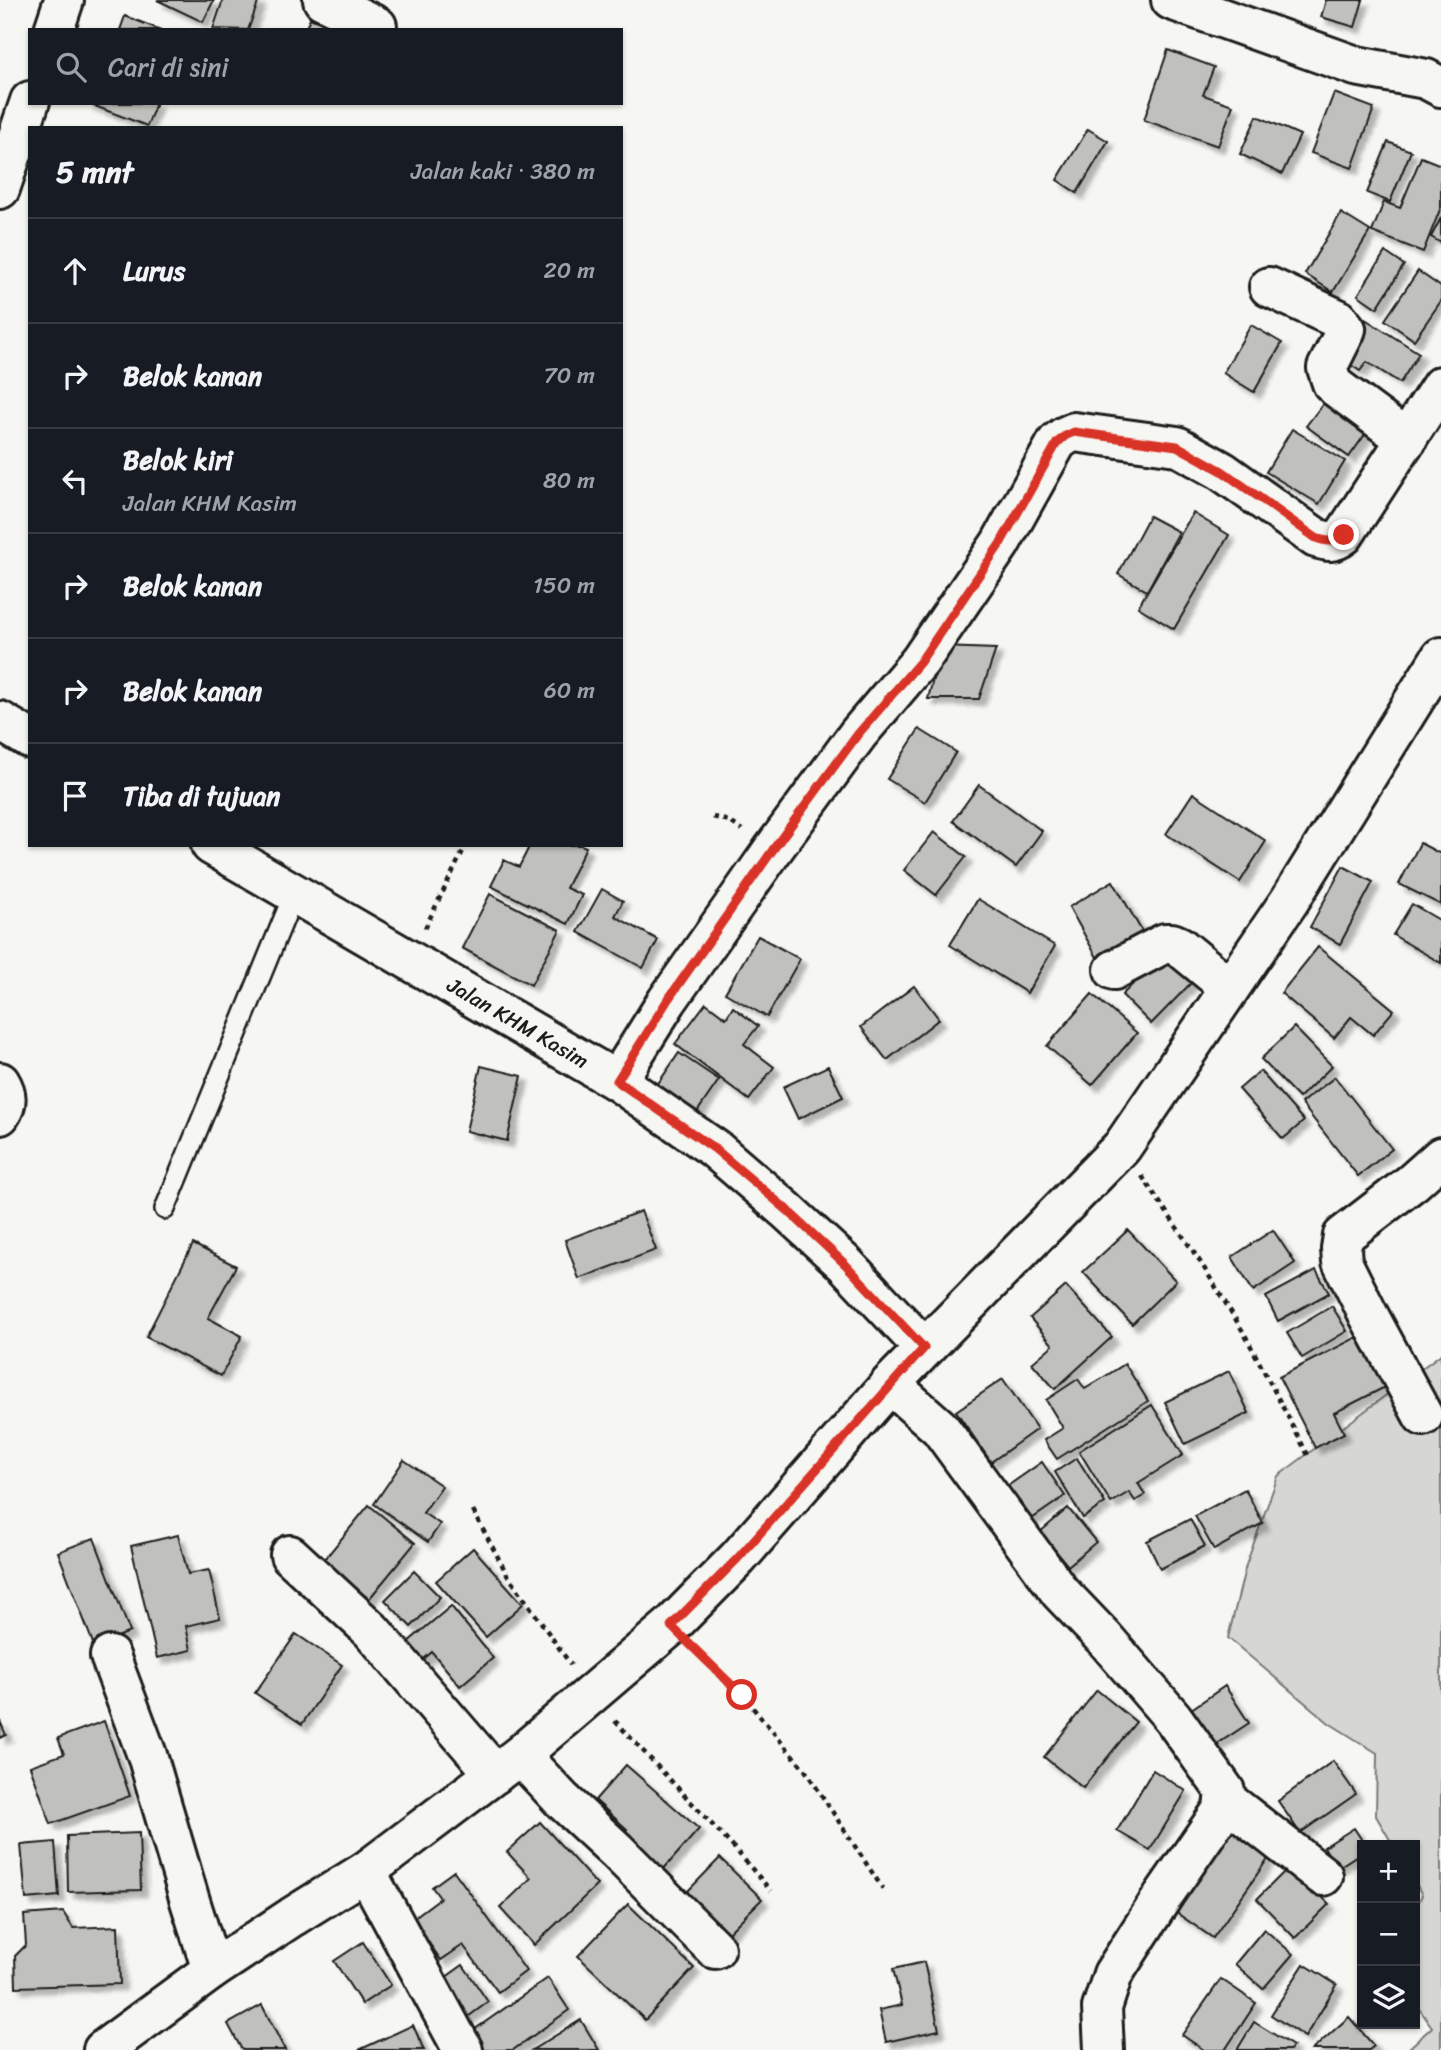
<!DOCTYPE html>
<html lang="id">
<head>
<meta charset="utf-8">
<style>
	body { margin:0; font-family:Sriracha,sans-serif; background:#20242c; color:#f1f3f6 }
	.controls { position:absolute; right:21px; bottom:21px; display:grid; overflow:hidden; border-radius:0px; box-shadow:0 2px 5px #0004 }
	.controls button { width:63px; height:63px; display:grid; place-items:center; padding:0; border:0; border-bottom:2px solid #363941; background:#171b24; color:#f1f3f6; font:35px sans-serif }
	.stop { position:absolute; width:21px; height:21px; margin:-16px; border:5px solid #d93025; border-radius:50%; background:#fff }
	.stop.end { background:#d93025; border-color:#fff; box-shadow:0 2px 7px #0008 }
	.list { margin:0; padding:0; list-style:none }
	h2 { display:flex; justify-content:space-between; align-items:center; height:91px; margin:0; padding:0 28px; font-size:30px }
	h2 small { font-size:23px; font-weight:400; color:#9ea1a6 }
	.list li { display:grid; grid-template-columns:46px 1fr auto; gap:21px; align-items:center; box-sizing:border-box; height:105px; padding:0 28px; border-top:2px solid #363941 }
	.list b { display:block; font-size:26px; white-space:nowrap }
	.list p { margin:0; font-size:23px; white-space:nowrap; color:#9ea1a6 }
	.list em { font-size:23px; font-style:normal; color:#9ea1a6 }
	.icon { flex:none; width:38px; height:38px; fill:none; stroke:currentColor; stroke-width:2; stroke-linecap:round; stroke-linejoin:round }
	.map { position:relative; flex:none; width:1441px; height:2050px; overflow:hidden }
	.search { position:absolute; background:#171b24; box-shadow:0 2px 5px #0004; left:28px; top:28px; width:595px; height:77px; display:flex; align-items:center; gap:18px; box-sizing:border-box; padding:0 24px; border-radius:0px; color:#9ea1a6; font-size:26px }
	.panel { position:absolute; background:#171b24; box-shadow:0 2px 5px #0004; left:28px; top:126px; width:595px; height:721px; border-radius:0px }
	.map>svg:first-child { display:block }
</style>
</head>
<body>
<div class="map">
<svg width="1441" height="2050" viewBox="0 0 1441 2050">
	<defs>
		<filter id="shadow"><feDropShadow dx="6" dy="6" stdDeviation="2" flood-color="#0004"/></filter>
	</defs>
	<rect width="100%" height="100%" fill="#f6f6f2"/>
	<filter id="ink" filterUnits="userSpaceOnUse"><feTurbulence type="fractalNoise" baseFrequency=".0143" numOctaves="2"/><feDisplacementMap in="SourceGraphic" scale="14" xChannelSelector="R" yChannelSelector="G"/><feConvolveMatrix kernelMatrix="1 2 1 2 8 2 1 2 1" color-interpolation-filters="sRGB"/></filter>
	<g filter="url(#ink)">
		<polygon fill="#d6d6d2" stroke="#797977" stroke-width="2" points="1441,1354 1441,2050 1407,2050 1432,2027 1415,2003 1415,1910 1422,1895 1415,1882 1415,1845 1393,1845 1376,1816 1377,1753 1329,1723 1228,1638 1246,1565 1278,1476"/>
		<g fill="#c0c0bd" stroke="#1c1c1c" stroke-width="2" filter="url(#shadow)">
			<polygon points="157,0 214,0 203,22"/>
			<polygon points="223,0 259,0 248,30 213,29"/>
			<polygon points="1326,0 1363,0 1355,27 1321,17"/>
			<polygon points="125,16 161,30 120,30"/>
			<polygon points="310,18 339,30 305,30"/>
			<polygon points="1168,50 1214,67 1203,95 1233,105 1218,146 1144,120"/>
			<polygon points="1334,93 1374,108 1352,168 1311,153"/>
			<polygon points="87,103 156,103 147,126"/>
			<polygon points="1257,116 1300,135 1282,174 1240,154"/>
			<polygon points="1088,129 1108,141 1077,193 1057,180"/>
			<polygon points="1388,142 1411,151 1390,202 1367,193"/>
			<polygon points="1421,157 1441,165 1441,207 1423,252 1372,232 1384,202 1400,208"/>
			<polygon points="1341,213 1370,231 1333,292 1305,274"/>
			<polygon points="1441,218 1441,243 1431,237"/>
			<polygon points="1385,252 1404,265 1377,308 1358,295"/>
			<polygon points="1418,271 1441,287 1441,301 1414,340 1385,320"/>
			<polygon points="1362,317 1419,353 1400,383 1367,362 1360,371 1337,356"/>
			<polygon points="1251,325 1282,343 1254,392 1223,373"/>
			<polygon points="1329,396 1371,426 1349,457 1306,426"/>
			<polygon points="1292,429 1345,461 1319,504 1266,472"/>
			<polygon points="1193,513 1229,535 1174,629 1138,607"/>
			<polygon points="1149,516 1179,532 1147,591 1118,574"/>
			<polygon points="941,647 996,649 979,699 928,699"/>
			<polygon points="919,729 956,752 925,802 887,779"/>
			<polygon points="979,785 1042,831 1016,867 953,821"/>
			<polygon points="1193,793 1266,841 1240,882 1166,834"/>
			<polygon points="934,832 966,857 936,895 904,870"/>
			<polygon points="1420,843 1441,854 1441,905 1399,884"/>
			<polygon points="530,845 581,845 586,847 566,888 582,895 568,924 491,886 504,860 519,867"/>
			<polygon points="1343,866 1373,882 1340,944 1310,927"/>
			<polygon points="1113,881 1144,935 1099,961 1069,907"/>
			<polygon points="602,889 623,901 615,916 658,940 643,968 578,932"/>
			<polygon points="490,894 560,930 531,985 462,948"/>
			<polygon points="978,899 1055,946 1027,993 950,945"/>
			<polygon points="1412,904 1441,921 1441,963 1393,935"/>
			<polygon points="758,936 800,959 767,1017 725,993"/>
			<polygon points="1318,947 1394,1010 1373,1035 1351,1017 1334,1038 1281,993"/>
			<polygon points="1166,950 1195,979 1151,1024 1122,995"/>
			<polygon points="914,986 939,1019 887,1060 861,1027"/>
			<polygon points="1092,994 1137,1033 1092,1085 1047,1046"/>
			<polygon points="706,1003 726,1018 733,1007 758,1026 744,1044 774,1067 749,1100 675,1044"/>
			<polygon points="1294,1027 1332,1066 1299,1098 1261,1059"/>
			<polygon points="679,1053 719,1080 697,1112 657,1085"/>
			<polygon points="481,1066 522,1076 507,1141 466,1131"/>
			<polygon points="828,1066 843,1097 798,1119 783,1087"/>
			<polygon points="1260,1071 1304,1121 1283,1139 1239,1089"/>
			<polygon points="1335,1077 1392,1149 1358,1176 1301,1103"/>
			<polygon points="641,1211 656,1250 579,1279 565,1240"/>
			<polygon points="1128,1230 1176,1281 1132,1324 1083,1272"/>
			<polygon points="1273,1230 1295,1263 1253,1291 1232,1257"/>
			<polygon points="193,1244 236,1266 208,1318 242,1336 221,1376 146,1337"/>
			<polygon points="1316,1270 1329,1293 1278,1321 1266,1297"/>
			<polygon points="1066,1286 1112,1337 1055,1389 1032,1363 1053,1345 1030,1318"/>
			<polygon points="1332,1306 1347,1331 1302,1358 1287,1333"/>
			<polygon points="1361,1335 1387,1386 1334,1413 1344,1433 1315,1448 1279,1377"/>
			<polygon points="1125,1364 1148,1401 1057,1459 1044,1440 1063,1428 1046,1400 1078,1379 1085,1389"/>
			<polygon points="1229,1371 1249,1413 1185,1444 1165,1402"/>
			<polygon points="1003,1379 1037,1429 991,1462 956,1411"/>
			<polygon points="1152,1405 1183,1455 1138,1483 1145,1495 1135,1501 1129,1492 1111,1503 1079,1451"/>
			<polygon points="1077,1458 1105,1503 1083,1518 1055,1472"/>
			<polygon points="404,1460 442,1486 423,1513 440,1524 428,1542 374,1504"/>
			<polygon points="1042,1462 1065,1496 1023,1525 999,1492"/>
			<polygon points="1245,1489 1263,1523 1214,1550 1195,1516"/>
			<polygon points="369,1505 415,1543 369,1599 323,1561"/>
			<polygon points="1068,1508 1096,1542 1068,1566 1040,1532"/>
			<polygon points="1190,1519 1205,1546 1160,1569 1147,1541"/>
			<polygon points="178,1535 188,1574 209,1570 220,1618 186,1626 191,1650 157,1658 131,1546"/>
			<polygon points="94,1538 130,1632 94,1646 58,1552"/>
			<polygon points="473,1548 523,1604 486,1637 436,1581"/>
			<polygon points="414,1571 440,1597 411,1627 385,1600"/>
			<polygon points="451,1606 493,1658 460,1686 432,1652 410,1671 395,1653"/>
			<polygon points="296,1634 342,1665 302,1724 255,1693"/>
			<polygon points="1225,1686 1249,1723 1208,1750 1184,1714"/>
			<polygon points="1097,1690 1136,1722 1083,1788 1044,1757"/>
			<polygon points="0,1721 6,1735 0,1738"/>
			<polygon points="104,1721 130,1796 51,1824 30,1766 64,1754 58,1738"/>
			<polygon points="1333,1761 1356,1794 1300,1833 1278,1801"/>
			<polygon points="626,1765 699,1829 654,1880 614,1845 627,1829 595,1800"/>
			<polygon points="1153,1770 1186,1791 1150,1850 1117,1831"/>
			<polygon points="540,1822 597,1885 534,1945 500,1908 531,1878 507,1852"/>
			<polygon points="1229,1825 1271,1854 1213,1938 1171,1909"/>
			<polygon points="1354,1828 1365,1845 1362,1845 1362,1852 1337,1868 1324,1847"/>
			<polygon points="139,1833 141,1890 68,1892 67,1836"/>
			<polygon points="55,1842 59,1896 26,1899 21,1845"/>
			<polygon points="720,1858 762,1899 724,1937 683,1896"/>
			<polygon points="1291,1865 1329,1904 1295,1938 1257,1899"/>
			<polygon points="454,1871 526,1971 498,1992 463,1945 441,1960 412,1919 440,1898 432,1887"/>
			<polygon points="628,1904 694,1968 645,2020 578,1956"/>
			<polygon points="63,1912 73,1928 118,1926 120,1984 16,1987 15,1956 26,1945 24,1915"/>
			<polygon points="1264,1929 1293,1954 1263,1989 1235,1964"/>
			<polygon points="363,1942 391,1985 362,2004 334,1961"/>
			<polygon points="924,1962 939,2030 886,2042 879,2010 902,2005 893,1969"/>
			<polygon points="1304,1964 1337,1985 1305,2037 1271,2015"/>
			<polygon points="463,1965 488,2002 461,2022 435,1985"/>
			<polygon points="548,1978 569,2010 513,2050 484,2050 471,2032"/>
			<polygon points="1221,1979 1256,2003 1225,2050 1204,2050 1182,2035"/>
			<polygon points="262,2005 285,2050 242,2050 228,2024"/>
			<polygon points="1349,2017 1374,2046 1369,2050 1312,2050"/>
			<polygon points="581,2020 599,2050 532,2050"/>
			<polygon points="1254,2022 1293,2046 1290,2050 1237,2050"/>
			<polygon points="413,2025 424,2050 359,2050"/>
		</g>
		<g fill="none" stroke-linecap="round" stroke-linejoin="round">
			<defs>
				<polyline id="service" points="165,1209 294,894"/>
				<g id="minor">
					<polyline points="323,0 377,26"/>
					<polyline points="1171,0 1356,66 1426,79 1441,87"/>
					<polyline points="54,30 64,0"/>
					<polyline points="0,189 30,101"/>
					<polyline points="1269,287 1338,319 1346,329 1344,334 1327,368 1332,383 1337,388 1407,440"/>
					<polyline points="0,721 30,739"/>
					<polyline points="211,845 617,1081 715,1149 786,1210 845,1264 924,1348"/>
					<polyline points="1114,970 1165,943 1172,943 1179,946 1230,988"/>
					<path d="M 617,1081 L 667,1001 L 772,851 L 858,734 L 920,661 L 1000,544 L 1057,442 L 1065,436 L 1074,432 L 1177,446 L 1222,471 L 1316,538 C 1328,542 1334,543 1344,535 L 1441,386"/>
					<path d="M 0,1082 C 7,1093 8,1104 0,1115"/>
					<polyline points="890,1384 940,1428 1060,1592 1105,1639 1173,1718 1225,1791 1223,1809 1165,1893 1113,1974 1102,2008 1104,2050"/>
					<polyline points="1423,1416 1368,1314 1342,1262 1341,1249 1343,1236 1413,1182 1441,1157"/>
					<polyline points="290,1555 371,1630 495,1774"/>
					<polyline points="110,1656 147,1755 190,1901 212,1970"/>
					<polyline points="520,1755 562,1800 617,1851 715,1949"/>
					<polyline points="1226,1800 1323,1876"/>
					<polyline points="366,1871 463,2050"/>
					<polyline points="103,2050 212,1970 292,1917 366,1871 520,1755 671,1626 738,1558 890,1384 1122,1147 1290,900 1441,657"/>
				</g>
			</defs>
			<use href="#service" stroke="#1c1c1c" stroke-width="24"/>
			<use href="#minor" stroke="#1c1c1c" stroke-width="44"/>
			<g stroke="#1c1c1c" stroke-width="4.5" stroke-dasharray="5 5" stroke-linecap="butt">
				<polyline points="713,817 729,821 742,830"/>
				<polyline points="425,928 466,845"/>
				<polyline points="1142,1176 1201,1263 1244,1333 1310,1459"/>
				<polyline points="473,1511 507,1574 571,1665"/>
				<polyline points="697,1651 742,1695 805,1770 883,1889"/>
				<polyline points="615,1721 735,1849 771,1891"/>
			</g>
			<use href="#service" stroke="#f6f6f2" stroke-width="19"/>
			<use href="#minor" stroke="#f6f6f2" stroke-width="38"/>
		</g>
	</g>
	<g fill="none" stroke-linecap="round" stroke-linejoin="round" filter="url(#ink)">
		<path stroke="#d93025" stroke-width="9" d="M 742,1695 L 671,1626 L 738,1558 L 924,1348 L 845,1264 L 786,1209 L 715,1149 L 617,1081 L 667,1001 L 772,851 L 858,734 L 920,662 L 1000,544 L 1057,443 L 1065,436 L 1074,432 L 1177,446 L 1222,471 L 1316,538 C 1327,542 1334,543 1344,535"/>
	</g>
	<g text-anchor="middle" stroke-width="5" stroke-linejoin="round" paint-order="stroke">
		<g font-size="21" fill="#1c1c1c" stroke="#f6f6f2">
			<text transform="translate(518 1023) rotate(30)" y="7">Jalan KHM Kasim</text>
		</g>
	</g>
</svg>
<div class="controls">
<button>+</button>
<button>−</button>
<button><svg class="icon" aria-label="layers" viewBox="0 0 24 24"><path d="M12 4l9 5-9 5-9-5zM3 14l9 5 9-5"/></svg></button>
</div>
<div class="stop" style="left:742px;top:1695px"></div>
<div class="stop end" style="left:1344px;top:535px"></div>
<div class="search"><svg class="icon" aria-label="search" viewBox="0 0 24 24"><circle cx="10" cy="10" r="6"/><path d="M15 15l6 6"/></svg>Cari di sini</div>
<section class="panel">
<h2>5 mnt<small>Jalan kaki · 380 m</small></h2>
<ul class="list">
<li><svg class="icon" aria-label="ahead" viewBox="0 0 24 24"><path d="M12 20V5M6 11l6-6 6 6"/></svg><div><b>Lurus</b></div><em>20 m</em></li>
<li><svg class="icon" aria-label="right" viewBox="0 0 24 24"><path d="M7 20v-9h11M14 6l5 5-5 5"/></svg><div><b>Belok kanan</b></div><em>70 m</em></li>
<li><svg class="icon" aria-label="left" viewBox="0 0 24 24"><path d="M17 20v-9H6M10 6l-5 5 5 5"/></svg><div><b>Belok kiri</b><p>Jalan KHM Kasim</p></div><em>80 m</em></li>
<li><svg class="icon" aria-label="right" viewBox="0 0 24 24"><path d="M7 20v-9h11M14 6l5 5-5 5"/></svg><div><b>Belok kanan</b></div><em>150 m</em></li>
<li><svg class="icon" aria-label="right" viewBox="0 0 24 24"><path d="M7 20v-9h11M14 6l5 5-5 5"/></svg><div><b>Belok kanan</b></div><em>60 m</em></li>
<li><svg class="icon" aria-label="arrive" viewBox="0 0 24 24"><path d="M6 21V4h12l-3 4 3 4H6"/></svg><div><b>Tiba di tujuan</b></div></li>
</ul>
</section>
</div>
</body>
</html>
